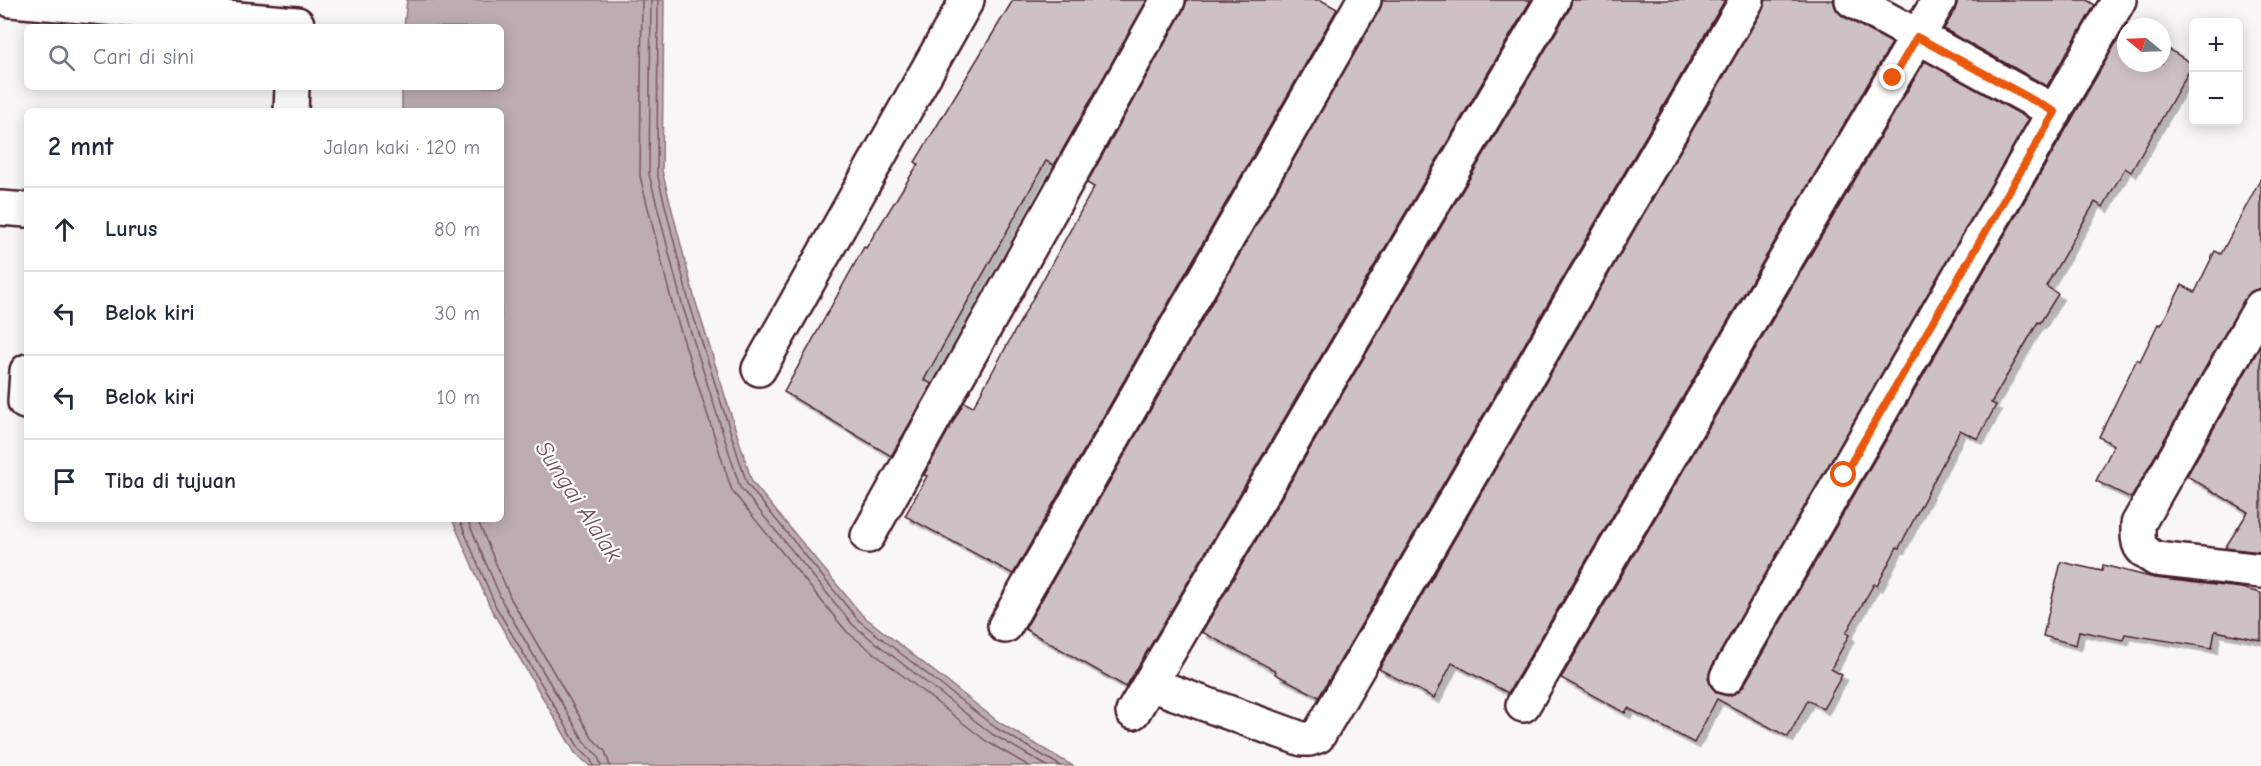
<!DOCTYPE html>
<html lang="id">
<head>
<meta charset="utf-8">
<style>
	body { margin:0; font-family:"Comic Neue",sans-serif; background:#f6f6f7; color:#1f2937 }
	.controls { position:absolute; right:18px; top:18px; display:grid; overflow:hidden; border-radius:9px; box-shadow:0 3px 15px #0003 }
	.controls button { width:54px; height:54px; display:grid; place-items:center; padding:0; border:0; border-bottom:2px solid #e0e1e3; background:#fff; color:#1f2937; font:30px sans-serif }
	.compass { position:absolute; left:2117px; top:18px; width:54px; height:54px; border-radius:50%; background:#fff; box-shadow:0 3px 15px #0003; rotate:289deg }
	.stop { position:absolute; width:18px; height:18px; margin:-14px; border:4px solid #ea580c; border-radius:50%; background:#fff }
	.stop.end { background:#ea580c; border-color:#fff; box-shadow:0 2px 6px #0008 }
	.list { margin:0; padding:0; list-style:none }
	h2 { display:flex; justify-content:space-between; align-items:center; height:78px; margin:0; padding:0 24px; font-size:26px }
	h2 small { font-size:20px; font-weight:400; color:#747a83 }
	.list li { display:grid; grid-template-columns:39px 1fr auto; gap:18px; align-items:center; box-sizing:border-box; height:84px; padding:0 24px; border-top:2px solid #e0e1e3 }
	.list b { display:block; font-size:22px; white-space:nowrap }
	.list em { font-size:20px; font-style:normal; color:#747a83 }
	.icon { flex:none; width:33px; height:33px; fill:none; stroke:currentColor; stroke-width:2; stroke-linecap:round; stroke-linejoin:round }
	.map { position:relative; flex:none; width:2261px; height:766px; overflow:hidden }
	.search { position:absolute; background:#fff; box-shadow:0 3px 15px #0003; left:24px; top:24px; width:480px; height:66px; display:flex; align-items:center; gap:15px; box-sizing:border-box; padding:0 21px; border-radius:9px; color:#747a83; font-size:22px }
	.panel { position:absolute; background:#fff; box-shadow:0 3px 15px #0003; left:24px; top:108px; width:480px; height:414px; border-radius:9px }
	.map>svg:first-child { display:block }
</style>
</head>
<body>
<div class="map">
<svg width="2261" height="766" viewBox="0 0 2261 766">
	<defs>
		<filter id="shadow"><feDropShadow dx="5.5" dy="5.5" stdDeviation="0" flood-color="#0004"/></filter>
	</defs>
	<rect width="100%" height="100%" fill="#f8f6f7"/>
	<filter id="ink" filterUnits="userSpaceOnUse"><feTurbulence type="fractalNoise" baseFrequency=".0167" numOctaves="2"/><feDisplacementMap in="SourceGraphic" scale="12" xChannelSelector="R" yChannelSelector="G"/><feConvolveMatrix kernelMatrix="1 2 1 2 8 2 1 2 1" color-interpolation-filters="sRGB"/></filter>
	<g filter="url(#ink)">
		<polygon fill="#bdadb0" stroke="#8f747b" stroke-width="1.5" points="407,0 664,0 662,171 695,300 752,482 862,615 1000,723 1073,766 590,766 575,753 491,609 452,519 501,519 501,111 402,111 402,87 501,87 501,27 404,27"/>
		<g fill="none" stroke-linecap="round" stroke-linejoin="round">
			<g stroke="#785860" stroke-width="1.5">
				<polyline points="642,0 640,176 673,307 732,491 847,632 986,741 1029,766"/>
				<polyline points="651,0 649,174 682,304 740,487 853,625 992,734 1047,766"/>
				<polyline points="658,0 657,173 689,302 747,484 858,620 996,728 1061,766"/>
				<polyline points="459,519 496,607 579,748 591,760 593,766"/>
				<polyline points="467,519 503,603 585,743 598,756 601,766"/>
				<polyline points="477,519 511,599 592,738 605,751 610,766"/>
			</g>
		</g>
		<g fill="#cdc1c4" stroke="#4a1f2b" stroke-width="1.5" filter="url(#shadow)">
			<polygon points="1013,0 1147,0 1054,165 1046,161 924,380 932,384 891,456 784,392 864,247 866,248 918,164 915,162"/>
			<polygon points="1187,0 1321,0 1337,9 1013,574 905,516 927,476 924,475 964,402 973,407 1094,187 1087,183 1184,9"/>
			<polygon points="1383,0 1531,0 1126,687 1025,629 1380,9"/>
			<polygon points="1572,0 1725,0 1319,697 1275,674 1276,671 1202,632 1569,10"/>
			<polygon points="1766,0 1833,0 1836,9 1842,16 1892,43 1508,693 1452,663 1434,698 1379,669 1763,9"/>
			<polygon points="1958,0 2087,0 2095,5 2047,86 1944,29 1955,10"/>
			<polygon points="2127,24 2131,27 2126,27 2126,63 2162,63 2162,45 2193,64 2131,172 2125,168 2103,207 2095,202 2046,286 2058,294 2040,323 2038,322 1991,403 1996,405 1978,439 1960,430 1899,548 1897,547 1877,586 1874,584 1846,633 1849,635 1831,669 1842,675 1823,709 1808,700 1788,737 1717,699 1694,743 1628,708 1625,713 1561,678 1925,61 2029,119 1711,668 1708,678 1711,686 1717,693 1728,696 1736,693 1743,687"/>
			<polygon points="2261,178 2261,288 2252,291 2245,298 2131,498 2096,481 2114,445 2099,437 2137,359 2140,361 2158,324 2161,325 2182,285 2195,292 2215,251 2221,254"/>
			<polygon points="2261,345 2261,552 2225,548 2248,512 2187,476"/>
			<polygon points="2061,562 2102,571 2103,565 2154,578 2241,588 2261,593 2261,640 2215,631 2212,648 2125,634 2123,640 2079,631 2076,645 2043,636"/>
		</g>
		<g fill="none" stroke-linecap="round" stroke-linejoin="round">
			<defs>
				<g id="minor">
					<polyline points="11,0 297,24"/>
					<polyline points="1852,0 2055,112"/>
					<polyline points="291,111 292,87"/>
					<polyline points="0,208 27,210"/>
					<path d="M 2261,307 L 2138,524 C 2138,545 2137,548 2156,559 L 2261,571"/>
					<polyline points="759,369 967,0"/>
					<polyline points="25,402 27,371"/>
					<polyline points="868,536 1168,0"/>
					<polyline points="1005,626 1364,0"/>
					<polyline points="1727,677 2119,0"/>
					<polyline points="1150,684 1302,739 1309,739 1318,736 1747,0"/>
					<polyline points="1523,705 1939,0"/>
					<polyline points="1133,712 1553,0"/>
				</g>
			</defs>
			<use href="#minor" stroke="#4a1f2b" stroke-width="38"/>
			<use href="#minor" stroke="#fff" stroke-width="33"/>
		</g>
	</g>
	<g fill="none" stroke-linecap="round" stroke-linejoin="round" filter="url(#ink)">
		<polyline stroke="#ea580c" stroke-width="8" points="1844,475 2055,112 1917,37 1893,78"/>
	</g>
	<g text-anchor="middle" stroke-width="4.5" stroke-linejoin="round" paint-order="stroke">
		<g font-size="24" font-style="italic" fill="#72515a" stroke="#fff">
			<text transform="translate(579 501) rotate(57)" y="8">Sungai Alalak</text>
		</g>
	</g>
</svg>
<div class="controls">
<button>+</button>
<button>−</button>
</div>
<svg class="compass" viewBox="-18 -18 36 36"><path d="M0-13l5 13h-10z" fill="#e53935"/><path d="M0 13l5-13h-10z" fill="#747a83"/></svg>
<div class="stop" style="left:1844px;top:475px"></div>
<div class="stop end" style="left:1893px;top:78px"></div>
<div class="search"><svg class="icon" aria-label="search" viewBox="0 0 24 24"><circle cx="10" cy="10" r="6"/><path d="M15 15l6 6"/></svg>Cari di sini</div>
<section class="panel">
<h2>2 mnt<small>Jalan kaki · 120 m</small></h2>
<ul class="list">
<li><svg class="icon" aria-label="ahead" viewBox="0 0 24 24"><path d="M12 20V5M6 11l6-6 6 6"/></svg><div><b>Lurus</b></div><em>80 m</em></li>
<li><svg class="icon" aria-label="left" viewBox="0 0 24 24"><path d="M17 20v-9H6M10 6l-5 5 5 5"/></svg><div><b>Belok kiri</b></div><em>30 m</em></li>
<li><svg class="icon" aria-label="left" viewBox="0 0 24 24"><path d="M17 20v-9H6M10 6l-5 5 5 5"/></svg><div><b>Belok kiri</b></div><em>10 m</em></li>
<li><svg class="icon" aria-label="arrive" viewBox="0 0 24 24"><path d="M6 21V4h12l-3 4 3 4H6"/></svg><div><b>Tiba di tujuan</b></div></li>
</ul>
</section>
</div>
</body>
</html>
